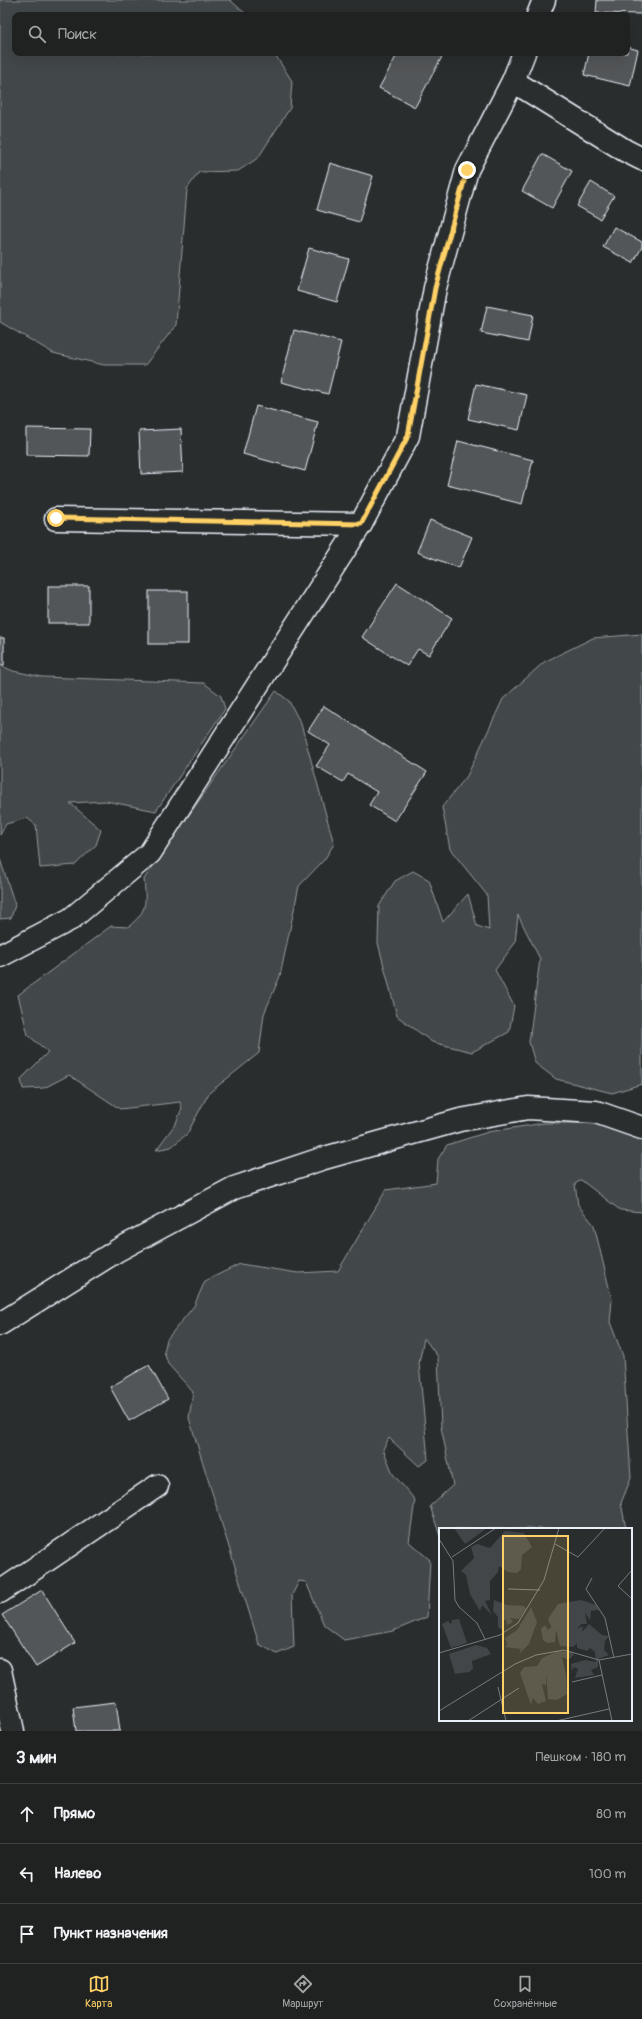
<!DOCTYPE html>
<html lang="ru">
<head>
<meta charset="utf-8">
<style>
	body { margin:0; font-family:Pangolin,sans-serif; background:#2d2f2f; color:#f1f3f6 }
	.stop { position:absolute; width:12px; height:12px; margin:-9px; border:3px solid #ffd166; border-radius:50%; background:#fff }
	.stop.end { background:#ffd166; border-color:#fff; box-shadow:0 1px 4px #0008 }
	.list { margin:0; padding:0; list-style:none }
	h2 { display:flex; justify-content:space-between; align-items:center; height:52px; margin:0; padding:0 16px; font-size:17px }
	h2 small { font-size:13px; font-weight:400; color:#a2a4a5 }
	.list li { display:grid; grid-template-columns:26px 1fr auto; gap:12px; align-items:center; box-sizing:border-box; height:60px; padding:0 16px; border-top:1px solid #3d3f40 }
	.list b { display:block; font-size:15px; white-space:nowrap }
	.list em { font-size:13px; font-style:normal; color:#a2a4a5 }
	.icon { flex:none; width:22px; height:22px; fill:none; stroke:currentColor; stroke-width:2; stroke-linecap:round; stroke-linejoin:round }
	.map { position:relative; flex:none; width:642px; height:1731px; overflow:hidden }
	.search { position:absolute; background:#202222; box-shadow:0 4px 16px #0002; left:12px; right:12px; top:12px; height:44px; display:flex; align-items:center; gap:10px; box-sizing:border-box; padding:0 14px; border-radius:8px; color:#a2a4a5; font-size:15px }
	.sheet { height:232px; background:#202222 }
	nav { display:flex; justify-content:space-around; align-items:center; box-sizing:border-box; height:56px; border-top:1px solid #3d3f40; background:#202222; font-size:11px; color:#a2a4a5 }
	nav a { display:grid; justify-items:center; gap:2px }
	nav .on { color:#ffd166 }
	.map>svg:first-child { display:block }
</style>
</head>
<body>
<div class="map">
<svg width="642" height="1731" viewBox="0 0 642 1731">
	<rect width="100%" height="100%" fill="#2a2d2e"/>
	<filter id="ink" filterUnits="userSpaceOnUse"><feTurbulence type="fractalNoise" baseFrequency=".025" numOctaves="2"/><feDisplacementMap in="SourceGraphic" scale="8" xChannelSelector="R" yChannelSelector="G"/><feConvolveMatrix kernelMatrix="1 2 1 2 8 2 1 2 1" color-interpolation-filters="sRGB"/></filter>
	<g filter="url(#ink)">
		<g fill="#424648" stroke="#959ca0">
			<polygon points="0,0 230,0 247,15 15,15 15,53 274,53 292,81 290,108 258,158 238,171 199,172 187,189 176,325 145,365 104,365 53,353 0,322"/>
			<polygon points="642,634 642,1084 612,1093 556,1079 535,1063 529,1042 540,959 518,915 515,943 495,970 514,1006 509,1032 472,1052 432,1042 397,1016 378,943 379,906 395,881 413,871 429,880 443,922 468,894 477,926 489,930 487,895 450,849 442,807 467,776 503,699 544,662 593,638"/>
			<polygon points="0,665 13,671 42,677 204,683 221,696 225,709 156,811 106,801 70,803 101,830 96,845 75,865 40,868 36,825 27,818 6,824 0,835"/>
			<path d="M 276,691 L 289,701 L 301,724 L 334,844 L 324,860 L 299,886 L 280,976 L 264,1014 L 259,1053 L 209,1093 L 187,1134 L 171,1147 L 156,1150 L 176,1123 L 182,1108 L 180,1102 L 120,1109 L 69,1075 L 44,1088 L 23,1089 L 21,1079 L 48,1052 L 28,1035 L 18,995 L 111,926 L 128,927 C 148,911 146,903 144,879 Z"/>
			<polygon points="0,859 15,905 11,918 0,919"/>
			<polygon points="544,1123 642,1123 642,1212 620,1210 581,1180 575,1184 578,1205 594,1225 612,1300 610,1322 623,1356 631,1478 621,1503 626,1529 440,1529 440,1536 430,1506 453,1485 441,1427 438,1357 424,1338 419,1363 428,1460 419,1466 389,1438 383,1449 393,1474 415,1500 409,1542 430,1560 427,1617 393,1631 344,1640 324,1625 306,1582 299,1581 292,1595 294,1647 277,1654 259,1644 189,1418 193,1392 168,1364 164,1352 167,1339 194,1306 205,1281 240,1264 298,1273 338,1271 386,1190 436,1183 438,1159 447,1145 488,1132"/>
		</g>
		<g fill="#535759" stroke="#e8f1f8">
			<polygon points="597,0 642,0 642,14 596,13"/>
			<polygon points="627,47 638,50 630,86 584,75 589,53 627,53"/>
			<polygon points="398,53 444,53 415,107 379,88"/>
			<polygon points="542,154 572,171 552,208 522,191"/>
			<polygon points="330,163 373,176 359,222 317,210"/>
			<polygon points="591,182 614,196 600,219 577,206"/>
			<polygon points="614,227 642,242 642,247 633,263 603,247"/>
			<polygon points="309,248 349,259 337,302 297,291"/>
			<polygon points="487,306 533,315 528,342 481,333"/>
			<polygon points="294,330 341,342 328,394 281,382"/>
			<polygon points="476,384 527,395 519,430 468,419"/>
			<polygon points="256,406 318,422 305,471 243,454"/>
			<polygon points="26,428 90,429 89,456 26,455"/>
			<polygon points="181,429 183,472 141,474 139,431"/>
			<polygon points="458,441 533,460 522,504 447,485"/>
			<polygon points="430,520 472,537 459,568 417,552"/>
			<polygon points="397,583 452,618 429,655 418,649 407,666 362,637"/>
			<rect x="48" y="586" width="41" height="37"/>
			<rect x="149" y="591" width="39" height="53"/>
			<rect x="0" y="638" width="4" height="27"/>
			<polygon points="324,706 427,772 395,821 369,805 377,792 348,774 343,782 316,766 330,745 308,731"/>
			<polygon points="149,1365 168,1399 129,1421 110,1387"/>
			<polygon points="42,1590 75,1643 36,1667 2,1615"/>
			<polygon points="116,1702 120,1731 76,1731 73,1707"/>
		</g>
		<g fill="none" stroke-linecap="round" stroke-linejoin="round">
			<defs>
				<g id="minor">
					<polyline points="538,15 544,0"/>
					<polyline points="513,81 626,151 642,159"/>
					<polyline points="56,519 361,524"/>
					<polyline points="0,956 71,919 150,853 361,524 408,436 435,288 467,170 513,81 524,53"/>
					<polyline points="0,1324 118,1250 234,1188 321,1159 460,1120 528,1108 596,1112 642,1128"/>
					<polyline points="0,1592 157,1486"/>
					<polyline points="0,1670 13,1731"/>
				</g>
			</defs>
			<use href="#minor" stroke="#e8f1f8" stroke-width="25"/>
			<use href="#minor" stroke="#2a2d2e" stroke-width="22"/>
		</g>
	</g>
	<g fill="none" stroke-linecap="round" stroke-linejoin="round" filter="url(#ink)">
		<polyline stroke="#ffd166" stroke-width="5" points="56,518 361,524 408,436 435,288 467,170"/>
	</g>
	<g transform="translate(439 1528)">
		<rect width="193" height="193" fill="#2a2d2e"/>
		<path d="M 15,0 L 48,0 L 26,16 ZM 66,3 L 85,5 L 93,19 L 83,27 L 82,41 L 78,45 L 69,44 L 60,38 L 59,44 L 51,53 L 51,72 L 46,73 L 53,87 L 43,77 L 41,83 L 31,66 L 27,47 L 22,43 L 35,30 L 32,19 L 38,16 L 51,20 ZM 55,72 L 68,77 L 85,78 L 87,81 L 80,91 L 71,90 L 74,93 L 71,96 L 68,97 L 67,92 L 64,92 L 63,102 L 59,99 L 59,89 L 54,83 ZM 142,72 L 157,77 L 160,82 L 152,83 L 151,92 L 146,85 L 148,96 L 142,96 L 138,101 L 144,98 L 143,104 L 150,96 L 163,107 L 170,108 L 166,113 L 165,122 L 170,127 L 159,131 L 159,139 L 152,142 L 155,147 L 136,150 L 139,141 L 135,139 L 133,143 L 132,136 L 146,132 L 157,134 L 156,124 L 151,120 L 148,123 L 138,120 L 138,115 L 134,119 L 121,118 L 117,102 L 116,114 L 108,115 L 104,112 L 102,101 L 106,97 L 109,102 L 112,99 L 114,103 L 109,91 L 119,76 ZM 92,79 L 98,94 L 90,116 L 80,126 L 82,121 L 66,119 L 68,116 L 66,110 L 78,102 ZM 20,91 L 28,115 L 12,120 L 3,96 L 9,93 L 12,96 L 13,92 ZM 37,117 L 48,120 L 52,126 L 33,133 L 34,141 L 30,144 L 16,146 L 10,126 ZM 119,123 L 133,124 L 135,127 L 129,132 L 123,129 L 127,147 L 128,166 L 118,172 L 109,171 L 107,145 L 107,157 L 103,156 L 107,173 L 99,176 L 94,170 L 92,177 L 81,145 L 85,139 L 98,138 L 103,130 Z" fill="#424648"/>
		<path fill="none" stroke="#767b7f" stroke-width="1" d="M 0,11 L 14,33 L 16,72 L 20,79 L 38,95 L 46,111M 116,16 L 139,29 L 166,0M 13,29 L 57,0M 193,42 L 179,58 L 193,71M 153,50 L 147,61 L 166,90 L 175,130M 69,61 L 101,62M 0,125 L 61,107 L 79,95 L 105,52 L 120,0M 160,132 L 173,193M 133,154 L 163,147M 59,159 L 67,193M 0,183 L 76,136 L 97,127 L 125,122 L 160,132 L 193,126M 29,193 L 80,160M 117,193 L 170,181"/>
		<path fill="#ffd166" fill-opacity="0.15" stroke="#ffd166" stroke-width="2" d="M 64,8 L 129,8 L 129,185 L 64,185 Z"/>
		<rect width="193" height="193" fill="none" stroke="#e8f1f8" stroke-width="2"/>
	</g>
</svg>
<div class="stop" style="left:56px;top:518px"></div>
<div class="stop end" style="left:467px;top:170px"></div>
<div class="search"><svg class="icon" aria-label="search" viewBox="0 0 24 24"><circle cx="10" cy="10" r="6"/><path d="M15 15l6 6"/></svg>Поиск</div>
</div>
<section class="sheet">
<h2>3 мин<small>Пешком · 180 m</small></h2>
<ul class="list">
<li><svg class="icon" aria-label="ahead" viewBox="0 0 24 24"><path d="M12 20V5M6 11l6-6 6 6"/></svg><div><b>Прямо</b></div><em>80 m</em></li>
<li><svg class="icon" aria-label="left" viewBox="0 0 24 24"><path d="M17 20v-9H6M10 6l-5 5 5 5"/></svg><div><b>Налево</b></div><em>100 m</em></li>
<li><svg class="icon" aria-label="arrive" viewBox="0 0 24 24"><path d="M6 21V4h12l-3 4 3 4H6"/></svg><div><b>Пункт назначения</b></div></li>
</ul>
</section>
<nav>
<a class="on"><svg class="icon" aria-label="map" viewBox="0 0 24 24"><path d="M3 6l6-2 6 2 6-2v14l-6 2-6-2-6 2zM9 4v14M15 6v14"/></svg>Карта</a>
<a><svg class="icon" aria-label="directions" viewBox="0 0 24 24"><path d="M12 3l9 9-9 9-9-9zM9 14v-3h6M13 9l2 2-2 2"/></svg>Маршрут</a>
<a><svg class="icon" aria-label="saved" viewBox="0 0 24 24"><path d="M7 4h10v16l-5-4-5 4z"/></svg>Сохранённые</a>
</nav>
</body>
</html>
